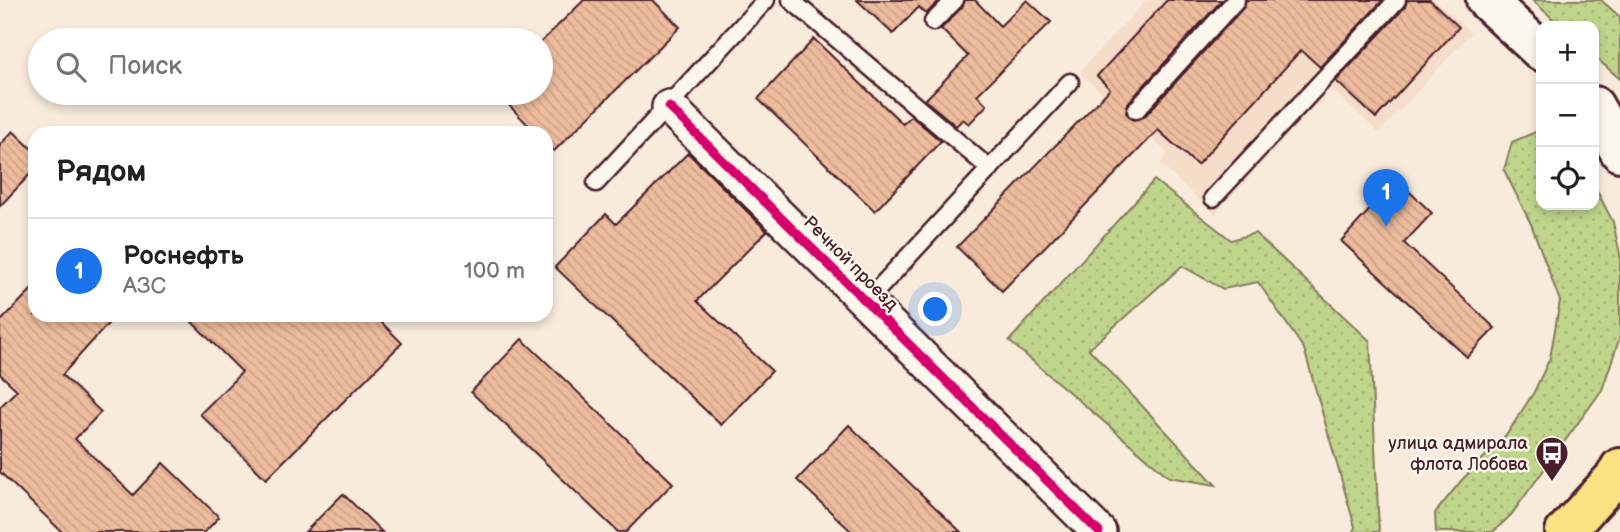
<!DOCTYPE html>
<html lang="ru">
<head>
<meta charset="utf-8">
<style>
	body { margin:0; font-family:"Balsamiq Sans",sans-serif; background:#f6f6f6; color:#202124 }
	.controls { position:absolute; right:21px; top:21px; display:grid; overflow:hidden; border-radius:14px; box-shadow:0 4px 10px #0003 }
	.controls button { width:63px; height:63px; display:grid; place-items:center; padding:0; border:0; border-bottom:2px solid #e0e0e0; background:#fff; color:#202124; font:35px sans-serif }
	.you { position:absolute; left:936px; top:310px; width:24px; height:24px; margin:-18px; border:5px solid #fff; border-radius:50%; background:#1a73e8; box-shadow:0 0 0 10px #1a73e833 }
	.badge { display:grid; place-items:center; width:46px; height:46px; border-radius:50%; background:#1a73e8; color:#fff; font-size:23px; font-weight:700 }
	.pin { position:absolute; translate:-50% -58px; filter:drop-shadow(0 2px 4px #0008) }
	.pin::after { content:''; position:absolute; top:37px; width:24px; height:21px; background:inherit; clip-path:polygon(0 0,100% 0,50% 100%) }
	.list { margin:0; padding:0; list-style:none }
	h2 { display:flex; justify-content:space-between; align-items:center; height:91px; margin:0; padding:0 28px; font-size:30px }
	h2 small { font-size:23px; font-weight:400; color:#757577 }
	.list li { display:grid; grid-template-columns:46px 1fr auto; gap:21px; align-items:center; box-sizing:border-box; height:105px; padding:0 28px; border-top:2px solid #e0e0e0 }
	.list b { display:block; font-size:26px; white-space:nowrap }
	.list p { margin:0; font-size:23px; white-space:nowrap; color:#757577 }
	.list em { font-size:23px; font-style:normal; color:#757577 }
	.icon { flex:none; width:38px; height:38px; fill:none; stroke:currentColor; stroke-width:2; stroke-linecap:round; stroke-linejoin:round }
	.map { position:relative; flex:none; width:1620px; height:532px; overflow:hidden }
	.search { position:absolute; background:#fff; box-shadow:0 4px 10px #0003; left:28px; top:28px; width:525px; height:77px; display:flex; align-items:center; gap:18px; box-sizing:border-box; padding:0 24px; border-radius:38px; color:#757577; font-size:26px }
	.panel { position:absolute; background:#fff; box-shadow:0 4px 10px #0003; left:28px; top:126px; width:525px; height:196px; border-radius:21px }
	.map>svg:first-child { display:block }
</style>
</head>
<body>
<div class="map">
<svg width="1620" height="532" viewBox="0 0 1620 532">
	<defs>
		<pattern id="grass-dots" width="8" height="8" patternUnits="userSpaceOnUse" patternTransform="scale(1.75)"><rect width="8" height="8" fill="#bfd58b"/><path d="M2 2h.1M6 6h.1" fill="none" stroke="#a6b678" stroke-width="1.8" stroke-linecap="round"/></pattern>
		<pattern id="building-back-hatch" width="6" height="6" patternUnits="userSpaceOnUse" patternTransform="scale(1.75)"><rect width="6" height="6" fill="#edbc9d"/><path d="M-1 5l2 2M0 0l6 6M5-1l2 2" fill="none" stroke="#cda187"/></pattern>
	</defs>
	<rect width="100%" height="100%" fill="#f8ebdc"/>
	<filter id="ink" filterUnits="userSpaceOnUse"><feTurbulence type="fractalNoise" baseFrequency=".0143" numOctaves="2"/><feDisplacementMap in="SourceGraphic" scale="14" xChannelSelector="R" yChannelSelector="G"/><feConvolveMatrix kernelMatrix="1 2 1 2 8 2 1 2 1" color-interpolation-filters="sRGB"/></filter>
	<g filter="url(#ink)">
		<polygon fill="#f5ddc9" points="1146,0 1435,0 1471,33 1379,133 1331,89 1215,214 1160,164 1168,154 1079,72"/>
		<g fill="url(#grass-dots)" stroke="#847a5b" stroke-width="2">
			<polygon points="1532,0 1601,0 1620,17 1620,79 1594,56 1594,26 1561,26"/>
			<polygon points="1540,130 1541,205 1594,205 1594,185 1613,222 1620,254 1620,337 1602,390 1511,515 1493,532 1436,532 1435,513 1461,481 1507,434 1534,392 1550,358 1560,301 1531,224 1504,170 1512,142"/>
			<polygon points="1154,180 1231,240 1255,233 1370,341 1379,532 1353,532 1355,527 1304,349 1258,282 1223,289 1182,266 1089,349 1216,485 1169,477 1009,341"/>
		</g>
		<g fill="url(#building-back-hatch)" stroke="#4a1f2b" stroke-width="2">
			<polygon points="584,0 653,0 680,27 554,151 546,143 546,133 536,133 497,93 541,93 541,42"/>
			<polygon points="857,0 940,0 926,14 919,7 893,34"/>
			<polygon points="965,0 975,0 1000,26 1027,0 1051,22 977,95 987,105 969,124 963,119 956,126 925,100 968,56 941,29 962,7"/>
			<polygon points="1167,0 1222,0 1128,103 1126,113 1133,120 1144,117 1244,7 1246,0 1383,0 1320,67 1301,50 1197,165 1158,130 1002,291 957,247 1110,89 1097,76"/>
			<polygon points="1407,0 1430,0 1459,27 1376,118 1336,81 1405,7"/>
			<polygon points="814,39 903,124 911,116 941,141 875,211 758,99"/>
			<polygon points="13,131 35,152 35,169 0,206 0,145"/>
			<polygon points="688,153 767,231 697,301 772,371 721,425 555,267 606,214 616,224"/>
			<polygon points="1397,180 1432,213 1404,243 1495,328 1467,357 1341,241"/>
			<polygon points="35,286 35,315 116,315 62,375 101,412 75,439 133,495 163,463 219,517 205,532 62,532 0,472 0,407 17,390 0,374 0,322"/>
			<polygon points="185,315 374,315 402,343 266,479 200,414 242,372"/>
			<polygon points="522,339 673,483 626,532 618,532 471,392"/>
			<polygon points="849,425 961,532 852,532 797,480"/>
			<polygon points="343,494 382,532 305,532"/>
		</g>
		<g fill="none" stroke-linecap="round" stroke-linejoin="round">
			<defs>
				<g id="lane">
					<polyline points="791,0 990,169"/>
					<polyline points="933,22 955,0"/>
					<polyline points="1136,110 1236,0"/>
					<polyline points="596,183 766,0"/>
					<polyline points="1213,198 1397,0"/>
					<polyline points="867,301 1070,82"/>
				</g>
				<polyline id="street" points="669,107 1099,532"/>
				<g id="secondary">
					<polyline points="1486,0 1541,51"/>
					<polyline points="1594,106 1620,152"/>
				</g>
				<polyline id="primary" points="1565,532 1615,477 1620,468"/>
			</defs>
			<use href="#lane" stroke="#4a1f2b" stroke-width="21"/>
			<use href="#street" stroke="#4a1f2b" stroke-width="38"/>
			<use href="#secondary" stroke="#4a1f2b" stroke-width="44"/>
			<use href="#primary" stroke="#4a1f2b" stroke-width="44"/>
			<use href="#lane" stroke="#fbf7ec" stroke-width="16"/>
			<use href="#street" stroke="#fbf7ec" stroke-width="33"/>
			<use href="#secondary" stroke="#fbf7ec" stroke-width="38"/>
			<use href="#primary" stroke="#f8e281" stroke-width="38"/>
			<defs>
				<polyline id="cycleway" points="669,107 1099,532"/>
			</defs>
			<use href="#cycleway" stroke="#fbf7ec" stroke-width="13"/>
			<use href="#cycleway" stroke="#d6006c" stroke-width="9"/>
		</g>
	</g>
	<defs>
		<symbol id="bus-pin" viewBox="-11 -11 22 30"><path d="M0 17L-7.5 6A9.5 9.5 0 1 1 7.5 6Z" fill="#4a1f2b" stroke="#fbf7ec"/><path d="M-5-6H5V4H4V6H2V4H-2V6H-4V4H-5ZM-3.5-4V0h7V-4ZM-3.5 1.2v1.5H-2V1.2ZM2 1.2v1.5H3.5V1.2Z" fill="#fff"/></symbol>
	</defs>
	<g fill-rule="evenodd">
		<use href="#bus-pin" x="1533" y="434" width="38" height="52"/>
	</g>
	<g text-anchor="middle" stroke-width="5" stroke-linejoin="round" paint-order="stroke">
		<g font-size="18" fill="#4a1f2b" stroke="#fbf7ec">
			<text transform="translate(851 263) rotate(45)" y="6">Речной проезд</text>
		</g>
		<g font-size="18" fill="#4a1f2b" stroke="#fbf7ec" text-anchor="end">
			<text x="1528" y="449">улица адмирала<tspan x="1528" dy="21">флота Лобова</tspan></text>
		</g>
	</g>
</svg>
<div class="controls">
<button>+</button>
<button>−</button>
<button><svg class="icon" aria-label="locate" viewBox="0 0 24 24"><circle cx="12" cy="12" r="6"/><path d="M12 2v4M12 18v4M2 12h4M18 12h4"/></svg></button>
</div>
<div class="you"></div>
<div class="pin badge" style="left:1386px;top:227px">1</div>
<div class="search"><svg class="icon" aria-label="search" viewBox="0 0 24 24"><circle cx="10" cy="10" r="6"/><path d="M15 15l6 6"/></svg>Поиск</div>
<section class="panel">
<h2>Рядом<small></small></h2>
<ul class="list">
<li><span class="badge">1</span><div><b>Роснефть</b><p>АЗС</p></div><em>100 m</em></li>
</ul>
</section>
</div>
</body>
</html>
